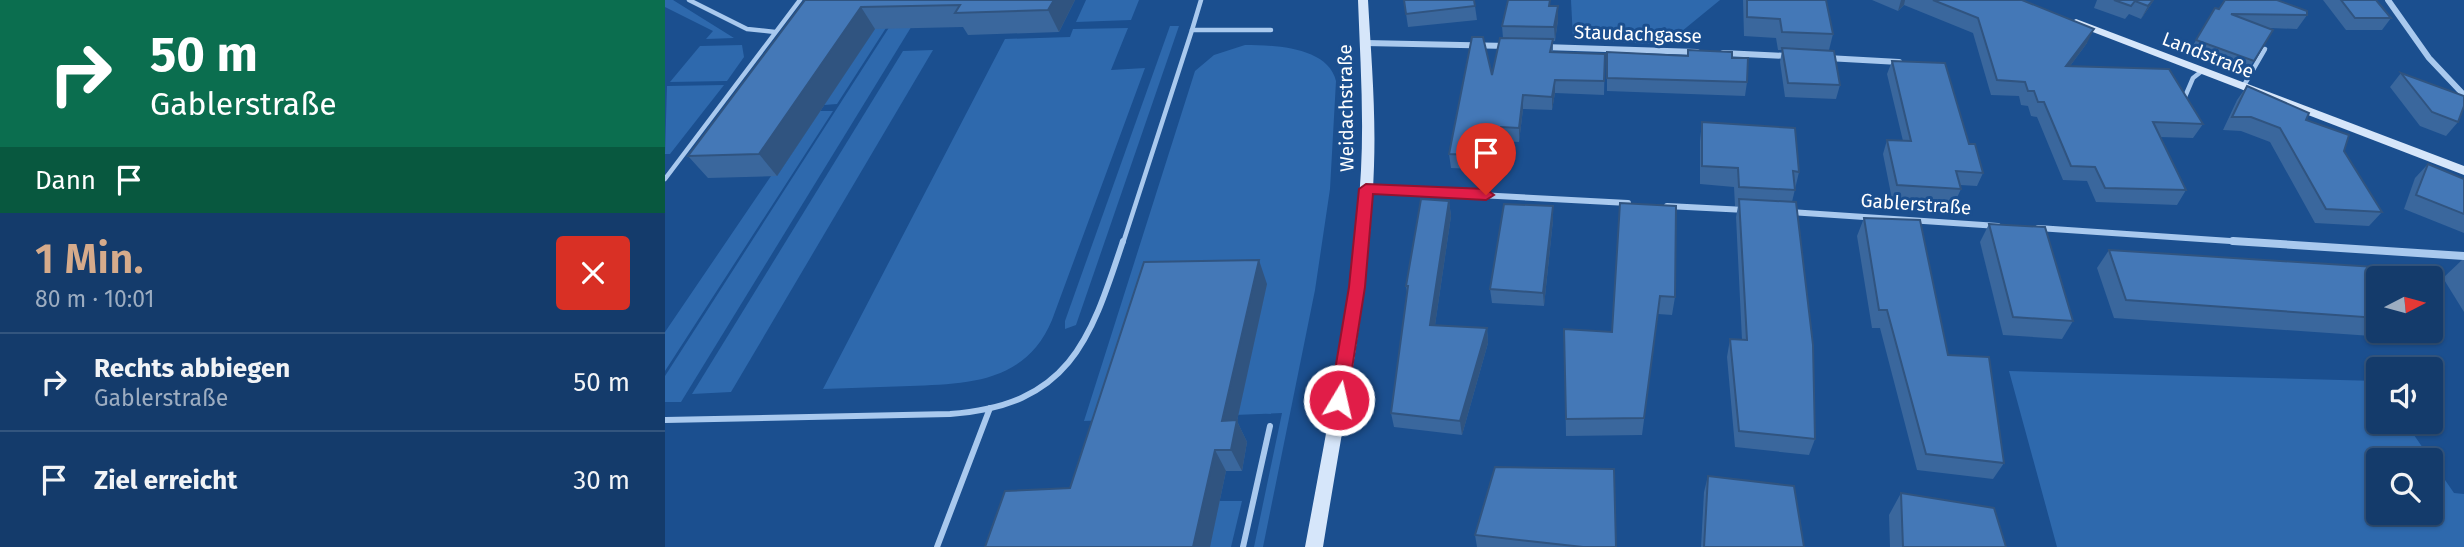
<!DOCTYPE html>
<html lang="de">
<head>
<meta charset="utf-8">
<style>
	:root { --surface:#143b6b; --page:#214673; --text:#f1f3f6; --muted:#9dadc1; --line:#33557e; --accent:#d6ab8b }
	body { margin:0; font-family:"Fira Sans",sans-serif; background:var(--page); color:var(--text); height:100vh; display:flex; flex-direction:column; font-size:26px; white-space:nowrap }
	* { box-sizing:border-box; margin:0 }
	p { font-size:23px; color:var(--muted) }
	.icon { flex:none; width:38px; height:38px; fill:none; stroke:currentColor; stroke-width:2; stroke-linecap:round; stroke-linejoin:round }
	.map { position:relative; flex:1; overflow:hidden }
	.drawer { display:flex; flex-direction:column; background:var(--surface); width:665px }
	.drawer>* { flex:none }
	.guide { background:#0b6e4f; color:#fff; overflow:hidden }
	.needle { width:46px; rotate:84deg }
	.buttons { position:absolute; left:1701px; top:266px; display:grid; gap:14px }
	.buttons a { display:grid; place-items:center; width:77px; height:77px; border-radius:7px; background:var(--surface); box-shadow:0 2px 5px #0004,0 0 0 2px var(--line); font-size:35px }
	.pin { position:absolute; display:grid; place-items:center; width:60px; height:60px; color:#fff; margin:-72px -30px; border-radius:50% 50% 50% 0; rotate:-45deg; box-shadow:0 0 7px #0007 }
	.pin .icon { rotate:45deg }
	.me { position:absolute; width:77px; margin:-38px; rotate:9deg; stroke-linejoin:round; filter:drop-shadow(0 0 5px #0008) }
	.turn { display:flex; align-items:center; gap:24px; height:147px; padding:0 35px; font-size:32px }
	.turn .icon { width:91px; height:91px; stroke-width:2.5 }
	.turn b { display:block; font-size:49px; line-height:60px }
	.then { display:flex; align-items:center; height:66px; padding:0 35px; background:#0003; gap:14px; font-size:26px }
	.round { display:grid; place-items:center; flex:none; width:74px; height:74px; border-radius:7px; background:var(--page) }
	.overview { display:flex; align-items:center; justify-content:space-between; height:119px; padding:0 35px }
	h1 { font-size:42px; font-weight:600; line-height:52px; color:var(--accent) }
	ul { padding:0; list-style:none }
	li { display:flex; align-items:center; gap:21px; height:98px; padding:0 35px; border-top:2px solid var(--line) }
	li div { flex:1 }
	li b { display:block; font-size:26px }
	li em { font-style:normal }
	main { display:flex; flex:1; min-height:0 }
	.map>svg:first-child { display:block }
</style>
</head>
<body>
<main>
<section class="drawer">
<div class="guide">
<div class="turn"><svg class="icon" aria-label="right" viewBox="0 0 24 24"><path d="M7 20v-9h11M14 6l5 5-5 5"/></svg><div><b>50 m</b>Gablerstraße</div></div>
<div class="then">Dann<svg class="icon" aria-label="arrive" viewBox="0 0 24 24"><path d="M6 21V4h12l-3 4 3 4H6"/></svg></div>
</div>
<div class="overview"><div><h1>1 Min.</h1><p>80 m · 10:01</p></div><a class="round" style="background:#d93025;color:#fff"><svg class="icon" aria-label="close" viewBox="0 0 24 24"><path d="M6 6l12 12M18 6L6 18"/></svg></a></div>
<ul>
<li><svg class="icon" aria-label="right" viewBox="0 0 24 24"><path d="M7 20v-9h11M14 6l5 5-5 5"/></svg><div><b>Rechts abbiegen</b><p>Gablerstraße</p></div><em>50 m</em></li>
<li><svg class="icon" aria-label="arrive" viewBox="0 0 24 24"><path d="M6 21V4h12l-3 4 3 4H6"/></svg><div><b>Ziel erreicht</b></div><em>30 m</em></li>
</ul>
</section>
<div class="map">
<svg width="1799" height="547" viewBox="0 0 1799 547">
	<rect width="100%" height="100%" fill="#1b4f8f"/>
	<!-- green -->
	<g fill="#2e69ad" fill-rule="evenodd">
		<polygon points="0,0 8,0 69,38 41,39 48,31 0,7"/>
		<polygon points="229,0 239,0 172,104 159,105"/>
		<polygon points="421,0 474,0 466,20 411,22"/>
		<polygon points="906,0 1055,0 1000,45 908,39"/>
		<polygon points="256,11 16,402 0,402 0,376 234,12"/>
		<polygon points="505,26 514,26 411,325 400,329 400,321"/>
		<path d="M463,28L446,70L480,68L387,320C361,383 302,384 245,386C216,387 187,388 158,389L340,39L405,37L408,29Z"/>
		<polygon points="77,45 79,57 62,81 5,82 35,46"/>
		<path d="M580,45C609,45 663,47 671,81L665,189L650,290L598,547H589L617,413L419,421L530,71L549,55Z"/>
		<polygon points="268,50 66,392 27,394 238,51"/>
		<polygon points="59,85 5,154 0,154 2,86"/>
		<polygon points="155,111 168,111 0,371 0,332 106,176 112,176"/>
		<path d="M1344,371L1712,381L1713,422H1740L1789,493L1799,494V547H1392ZM1713,460H1766V513H1713Z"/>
		<polygon points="554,501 577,501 566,547 544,547"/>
	</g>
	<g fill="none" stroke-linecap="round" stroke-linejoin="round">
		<!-- lane-far1 -->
		<g stroke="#a9c9ee" stroke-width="4.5">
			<polyline points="24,0 82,29 110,32"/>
			<polyline points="527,30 536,0"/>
			<polyline points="1578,87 1600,49"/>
			<polyline points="1519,99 1528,78 1537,71"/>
			<polyline points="0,179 135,0"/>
			<polyline points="458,243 527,30 606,30"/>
		</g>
		<!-- lane -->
		<g stroke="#a9c9ee" stroke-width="6">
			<path d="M0,420L285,414C405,405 425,341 458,241"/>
			<polyline points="272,547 325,408"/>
			<polyline points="578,547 605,426"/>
		</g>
		<!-- street-far1 -->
		<g stroke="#a9c9ee" stroke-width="6">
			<polyline points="1723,0 1764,58 1799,95"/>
			<polyline points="700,43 843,46"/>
			<polyline points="879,47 1032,52"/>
			<polyline points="1058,53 1123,56"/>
			<polyline points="1162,58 1234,62"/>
			<polyline points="701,189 963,203"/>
			<polyline points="1002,206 1081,210"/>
			<polyline points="1125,212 1333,226"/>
			<polyline points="1373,228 1595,243"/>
		</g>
		<!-- street -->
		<polyline stroke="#a9c9ee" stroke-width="8" points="1568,241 1799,256"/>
		<!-- secondary -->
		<g fill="#d6e6fa" fill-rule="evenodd">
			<path d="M693,0H703C706,55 711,110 709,166C705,294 678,421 658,547H640C663,422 689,296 696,170C699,113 695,56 693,0Z"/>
			<polygon points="1411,19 1799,166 1799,175 1407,24 1405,22"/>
		</g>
	</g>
	<!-- wall -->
	<g fill="#3a679d">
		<polygon points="140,0 410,0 394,32 303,35 298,27 210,29 112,176 43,178 23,156"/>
		<polygon points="739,0 810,6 812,20 743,27"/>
		<polygon points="1078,0 1161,0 1168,34 1164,50 1175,85 1171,99 1120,97 1115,62 1117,50 1113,50 1111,38 1079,36"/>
		<polygon points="1207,0 1357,0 1422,43 1405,66 1538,124 1528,138 1495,137 1521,190 1512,205 1431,202 1422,181 1398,180 1372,117 1366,116 1363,106 1356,105 1354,96 1326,95 1308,33 1239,5 1233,11"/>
		<polygon points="1432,0 1489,0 1476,19 1464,14 1460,19 1429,8"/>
		<polygon points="1658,0 1711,0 1726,18 1717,30 1681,30"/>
		<polygon points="886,6 893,6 893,20 890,41 888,41 888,52 940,54 939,95 890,93 887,110 858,109 854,142 837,141 833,170 786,168 784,154 827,75 838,38 837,26"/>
		<polygon points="1550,8 1554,9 1642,15 1632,29 1605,28 1608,30 1580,75 1523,54"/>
		<polygon points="1023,50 1067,58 1082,82 1080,96 942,91 942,52 1022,56"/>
		<polygon points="1227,61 1304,144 1318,173 1312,186 1295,185 1296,189 1290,202 1227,199 1218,154 1222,140 1238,141 1222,74"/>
		<polygon points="1736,73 1793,122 1781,136 1755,126 1725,87"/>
		<polygon points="1582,86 1641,120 1679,151 1717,212 1704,226 1650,223 1605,142 1576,131 1558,130 1572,100"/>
		<polygon points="1037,122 1134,172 1127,202 1150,439 1144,455 1070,447 1062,357 1065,339 1077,340 1071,217 1073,206 1070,206 1069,187 1035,184 1035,141"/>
		<polygon points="1763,164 1799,179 1799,233 1739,209 1750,178"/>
		<polygon points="784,201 786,216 770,325 822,328 823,343 797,435 729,427 726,413 742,293 741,286"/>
		<polygon points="955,203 1010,297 1007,315 993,314 977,435 901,436 899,329 947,332"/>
		<polygon points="1199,218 1283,355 1339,463 1328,479 1252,470 1215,328 1207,328 1192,236"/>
		<polygon points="888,220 879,306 827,303 825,289"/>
		<polygon points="1324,224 1408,321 1397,339 1338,335 1315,242"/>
		<polygon points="1444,250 1713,278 1713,331 1728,331 1721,337 1449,318 1432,268"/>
		<polygon points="1797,260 1799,260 1799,312 1778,278"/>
		<polygon points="602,284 572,421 582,442 577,471 561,471 545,547 320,547 405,488"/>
		<polygon points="1043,476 1139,547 1036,547 1039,492"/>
		<polygon points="1236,493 1341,547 1225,547 1224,515"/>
		<polygon points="810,535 951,547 812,547"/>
	</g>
	<!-- shaded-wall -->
	<g fill="#305480">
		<polygon points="389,0 410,0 394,32 383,10"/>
		<polygon points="1236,0 1240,0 1239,5 1233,11"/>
		<polygon points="1488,0 1489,0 1476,19 1483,6"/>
		<polygon points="893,6 893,20 890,41 889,27"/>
		<polygon points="196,7 210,29 112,176 94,154"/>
		<polygon points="1429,29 1422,43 1394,81 1401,66"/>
		<polygon points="890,80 890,93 887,110 887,97"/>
		<polygon points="858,95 858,109 854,142 854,128"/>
		<polygon points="836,127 837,141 833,170 832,156"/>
		<polygon points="784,201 786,216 768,339 765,325"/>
		<polygon points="888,206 888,220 879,306 878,293"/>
		<polygon points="594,260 602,284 572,421 582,442 577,471 566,450 557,421"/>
		<polygon points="822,328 823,343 797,435 795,421"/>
		<polygon points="550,450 561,471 545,547 528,547"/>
	</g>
	<!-- building -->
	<g fill="#4478b7" stroke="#305480" stroke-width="2">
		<polygon points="140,0 389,0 383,10 290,13 295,5 196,7 94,154 23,156"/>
		<polygon points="739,0 809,0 810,6 741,14"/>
		<polygon points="843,0 885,0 884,6 893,6 889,27 837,26"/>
		<polygon points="1082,0 1161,0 1168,34 1117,32 1115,19 1082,17"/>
		<polygon points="1268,0 1357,0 1429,29 1401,66 1504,69 1538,124 1488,122 1521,190 1440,188 1430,167 1406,166 1379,102 1373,102 1369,91 1363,91 1360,82 1332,80 1313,18"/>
		<polygon points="1449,0 1488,0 1483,6 1470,1 1466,6"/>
		<polygon points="1560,0 1612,0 1642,11 1642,15 1566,14 1608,30 1589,61 1531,40 1550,8 1554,9"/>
		<polygon points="1676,0 1711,0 1726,18 1690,18"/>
		<polygon points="807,37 818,37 827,75 835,38 888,39 885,52 940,54 939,81 890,80 887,97 858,95 854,128 836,127 832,156 784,154"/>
		<polygon points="1117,48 1169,51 1175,85 1123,83"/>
		<polygon points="1023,50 1067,52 1067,58 1083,58 1082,82 942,78 942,52 1023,56"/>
		<polygon points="1227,61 1280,63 1304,144 1310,144 1318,173 1291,171 1296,189 1232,185 1222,140 1246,141"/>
		<polygon points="1736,73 1799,96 1799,106 1793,122 1767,112"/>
		<polygon points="1582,86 1644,113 1641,120 1684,135 1679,151 1717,212 1661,209 1615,128 1586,117 1567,117"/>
		<polygon points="1037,122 1130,128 1134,172 1128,171 1130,190 1074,187 1073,168 1037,166"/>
		<polygon points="1763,164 1799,179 1799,214 1751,195"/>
		<polygon points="756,199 784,201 765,325 822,328 795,421 726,413 743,286 741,286"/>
		<polygon points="1074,199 1131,202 1148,345 1150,439 1074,431 1065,339 1082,340"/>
		<polygon points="955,203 1011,206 1010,297 995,296 979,418 901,419 899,329 947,332"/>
		<polygon points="839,204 888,206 878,293 825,289"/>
		<polygon points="1199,218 1255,220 1283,355 1324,357 1339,463 1261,454 1222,310 1214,310"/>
		<polygon points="1324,224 1380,227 1408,321 1348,317"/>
		<polygon points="1444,250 1711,267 1717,278 1713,278 1713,318 1461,300"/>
		<polygon points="594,260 557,421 572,420 566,450 550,450 528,547 320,547 340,491 405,488 479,262"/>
		<polygon points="830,467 949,469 951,547 918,547 810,535"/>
		<polygon points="1043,476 1129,486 1139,547 1039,547"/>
		<polygon points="1236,493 1329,508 1341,547 1238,547"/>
	</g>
	<!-- route -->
	<polygon fill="#e11d48" stroke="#92132f" stroke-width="2" points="701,184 821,189 829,195 821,200 708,194 700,287 682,400 680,405 674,408 667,405 665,400 684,287 694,189"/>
	<g text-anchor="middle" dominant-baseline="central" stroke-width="6" stroke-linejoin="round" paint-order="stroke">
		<!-- street labels -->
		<g font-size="19" fill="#fff" stroke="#1b4f8f">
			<text transform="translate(973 34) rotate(2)">Staudachgasse</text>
			<text transform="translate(1543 55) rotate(21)">Landstraße</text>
			<text transform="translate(681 108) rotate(-91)">Weidachstraße</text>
			<text transform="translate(1251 204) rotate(4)">Gablerstraße</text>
		</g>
	</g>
</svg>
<div class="buttons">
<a><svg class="needle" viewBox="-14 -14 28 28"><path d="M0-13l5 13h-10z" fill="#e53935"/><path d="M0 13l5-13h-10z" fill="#9dadc1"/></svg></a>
<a><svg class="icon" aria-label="sound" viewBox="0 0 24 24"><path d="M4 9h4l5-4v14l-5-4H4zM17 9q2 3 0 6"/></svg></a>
<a><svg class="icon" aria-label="search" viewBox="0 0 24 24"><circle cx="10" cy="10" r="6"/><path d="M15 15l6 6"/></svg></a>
</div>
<div class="pin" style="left:821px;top:195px;background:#d93025"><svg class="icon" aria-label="arrive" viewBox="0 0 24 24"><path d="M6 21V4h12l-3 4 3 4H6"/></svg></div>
<svg class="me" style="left:674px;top:400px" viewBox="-20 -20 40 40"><circle r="17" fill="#e11d48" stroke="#fff" stroke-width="3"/><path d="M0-11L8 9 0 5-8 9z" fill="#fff"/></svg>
</div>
</main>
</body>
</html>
